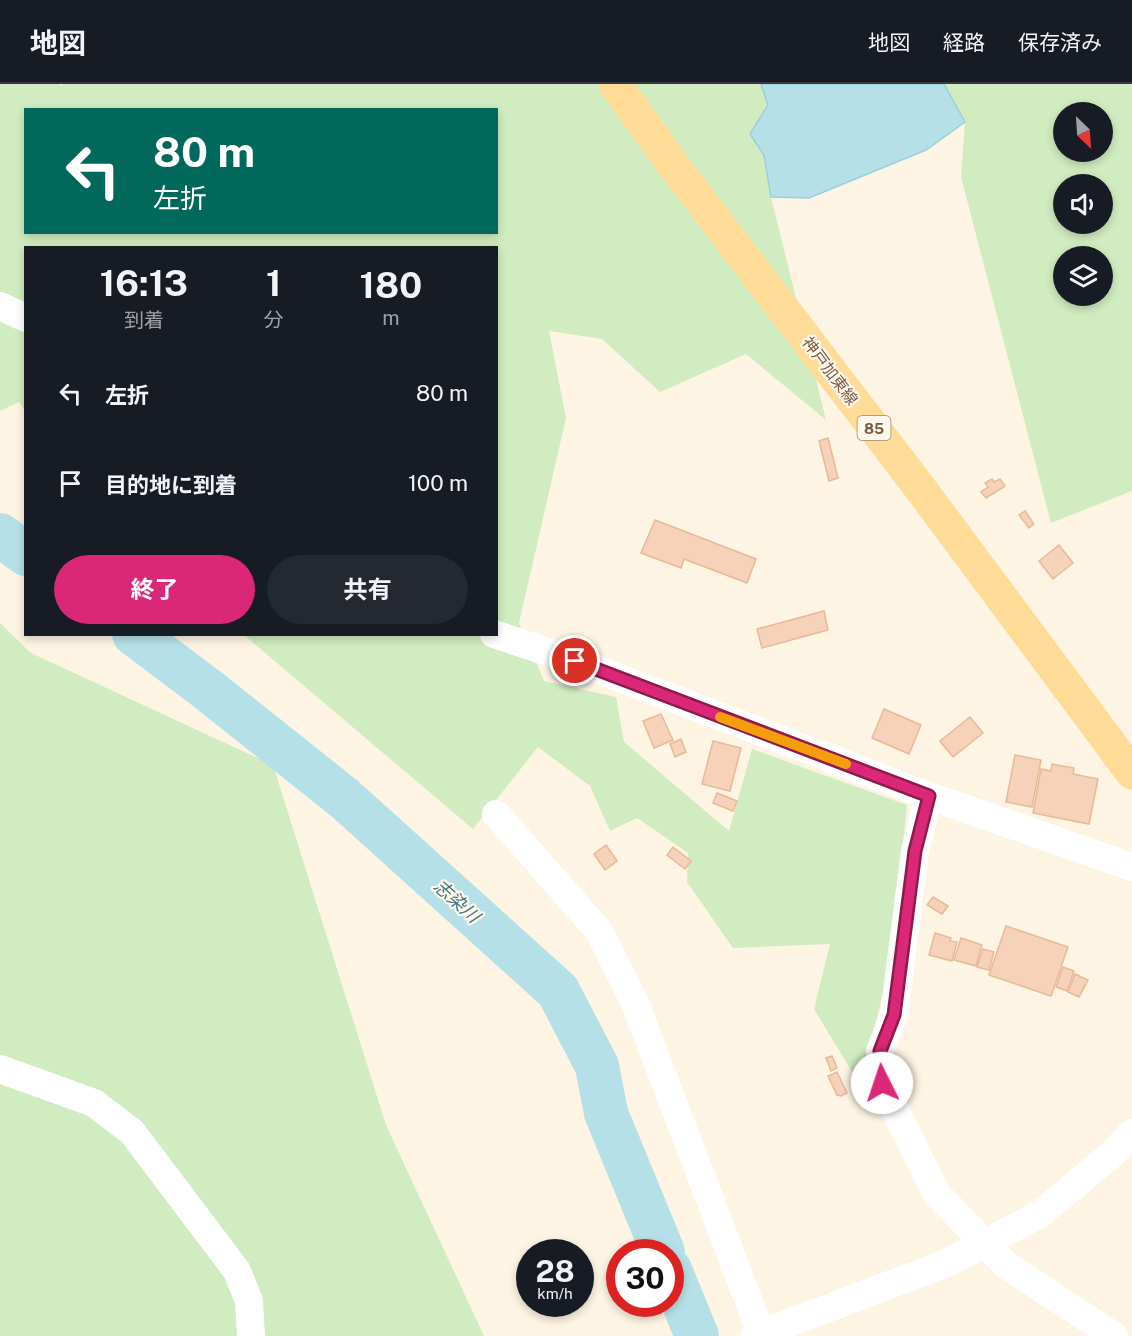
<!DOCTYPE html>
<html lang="ja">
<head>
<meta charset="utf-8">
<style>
	:root { --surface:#171b24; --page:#242831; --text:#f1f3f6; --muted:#9ea1a6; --line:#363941; --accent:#db2777 }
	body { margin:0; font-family:"Public Sans","Noto Sans JP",sans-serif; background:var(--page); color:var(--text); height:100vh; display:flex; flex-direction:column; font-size:22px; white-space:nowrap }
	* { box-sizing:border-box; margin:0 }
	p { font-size:20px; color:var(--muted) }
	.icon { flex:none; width:33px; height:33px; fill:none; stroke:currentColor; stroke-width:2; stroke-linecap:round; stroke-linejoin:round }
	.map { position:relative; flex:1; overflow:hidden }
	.drawer { position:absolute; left:24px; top:162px; width:474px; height:390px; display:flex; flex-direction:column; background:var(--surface); border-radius:0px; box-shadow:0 3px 9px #0003 }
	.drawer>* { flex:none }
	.banner { position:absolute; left:24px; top:24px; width:474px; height:126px; border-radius:0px; box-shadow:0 3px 9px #0003; background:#00695c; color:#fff; overflow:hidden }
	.needle { width:39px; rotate:155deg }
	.controls { position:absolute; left:1053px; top:18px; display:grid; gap:12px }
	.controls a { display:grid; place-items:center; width:60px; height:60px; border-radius:50%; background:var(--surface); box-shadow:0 3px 9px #0003; font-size:30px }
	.speed { position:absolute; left:516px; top:1155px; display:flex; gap:12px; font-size:30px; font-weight:700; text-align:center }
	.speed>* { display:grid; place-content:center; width:78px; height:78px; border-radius:50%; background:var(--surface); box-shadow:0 3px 9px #0003; line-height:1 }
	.speed small { font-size:15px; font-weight:400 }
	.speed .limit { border:9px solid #d22; background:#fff; color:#111 }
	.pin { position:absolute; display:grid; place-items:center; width:51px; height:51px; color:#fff; margin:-26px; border:3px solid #fff; border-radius:50%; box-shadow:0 2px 6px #0007 }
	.me { position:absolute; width:66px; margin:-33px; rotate:356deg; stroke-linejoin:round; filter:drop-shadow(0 0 4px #0008) }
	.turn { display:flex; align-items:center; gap:21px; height:126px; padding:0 30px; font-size:27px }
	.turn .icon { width:78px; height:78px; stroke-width:2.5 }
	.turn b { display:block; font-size:42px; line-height:51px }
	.eta { display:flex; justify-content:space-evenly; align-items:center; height:102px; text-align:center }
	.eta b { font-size:36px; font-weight:700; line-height:42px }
	.cta { display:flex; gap:12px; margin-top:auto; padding:12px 30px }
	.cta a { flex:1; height:69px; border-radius:36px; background:var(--accent); color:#fff; font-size:24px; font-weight:700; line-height:69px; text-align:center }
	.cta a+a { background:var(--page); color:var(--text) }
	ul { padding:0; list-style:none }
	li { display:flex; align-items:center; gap:18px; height:90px; padding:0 30px }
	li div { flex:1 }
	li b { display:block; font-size:22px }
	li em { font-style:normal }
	header { display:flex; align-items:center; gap:36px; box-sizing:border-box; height:84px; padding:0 30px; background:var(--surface); border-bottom:2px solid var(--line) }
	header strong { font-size:28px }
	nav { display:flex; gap:33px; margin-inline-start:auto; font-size:21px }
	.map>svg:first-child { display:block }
</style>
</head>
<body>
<header>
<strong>地図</strong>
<nav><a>地図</a><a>経路</a><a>保存済み</a></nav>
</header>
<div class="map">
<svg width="1132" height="1252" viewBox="0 0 1132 1252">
	<rect width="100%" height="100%" fill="#fef4e3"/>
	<!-- green -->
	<g fill="#d1ecc0" fill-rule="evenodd">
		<path d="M0,0H59L61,2L63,0H761L768,21L750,50L764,71L771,113L826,336L746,270L660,308L602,255L549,247L566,334L519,539L544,597L616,613L624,658L729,747L752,665L907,721L891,877L860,1001L814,925L830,860L733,864L687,798L688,769L637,734L610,747L590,702L538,663L473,745L244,551L496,550V164H26L25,327L19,318L0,327ZM26,26H496V148H26Z"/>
		<path d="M944,0H1132V407L1051,439L961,93L965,38ZM1064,28H1102V68H1064ZM1064,100H1102V140H1064ZM1064,172H1102V212H1064Z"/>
		<polygon points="0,539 31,569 273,681 386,1041 484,1252 0,1252"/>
	</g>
	<!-- water -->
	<polygon fill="#b6e0e8" stroke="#9bcfdb" stroke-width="1.5" points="761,0 944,0 965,38 926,66 809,114 771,113 764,71 750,50 768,21"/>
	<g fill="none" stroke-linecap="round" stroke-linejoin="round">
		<!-- river -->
		<g stroke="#b6e0e8" stroke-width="44">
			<polyline points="0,451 26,470"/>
			<polyline points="134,550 207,605 344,714 558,907 597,982 606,1029 663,1168"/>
			<polyline points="670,1186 697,1252"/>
		</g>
	</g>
	<!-- building -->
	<g fill="#f5d2b9" stroke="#e8b998" stroke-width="1.5">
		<polygon points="828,354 838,394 829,397 819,357"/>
		<polygon points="992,395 994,398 1000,395 1005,402 986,414 981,408 988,403 985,399"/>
		<polygon points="1025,427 1034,440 1029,444 1019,431"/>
		<polygon points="655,436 756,475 747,499 684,475 681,484 641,469"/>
		<polygon points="1059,461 1073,479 1053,495 1039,477"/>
		<polygon points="824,527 828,546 762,564 757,545"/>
		<polygon points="884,625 921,641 909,670 872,654"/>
		<polygon points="661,630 673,656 654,664 643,637"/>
		<polygon points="970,633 983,649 953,673 940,657"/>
		<polygon points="681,655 686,668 675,673 670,660"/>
		<polygon points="713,657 741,664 730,707 702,700"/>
		<polygon points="1015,671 1041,676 1032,723 1006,718"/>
		<polygon points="1052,680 1074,684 1073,690 1098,695 1089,740 1033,729 1041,685 1051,687"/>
		<polygon points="717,709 737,717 733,727 713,719"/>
		<polygon points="606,761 617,777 605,786 594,770"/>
		<polygon points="673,763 691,777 685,785 667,771"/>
		<polygon points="933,813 948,822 942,830 927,821"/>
		<polygon points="1006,842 1068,863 1051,912 989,891"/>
		<polygon points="935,849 951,854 950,857 957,858 952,877 929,871"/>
		<polygon points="961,854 982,861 976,882 954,876"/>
		<polygon points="983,865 994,868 989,886 977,883"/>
		<polygon points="1063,883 1074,887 1067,907 1056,903"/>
		<polygon points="1075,890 1088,896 1079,913 1068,908"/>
		<polygon points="832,972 837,984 831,987 826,974"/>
		<polygon points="837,988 847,1009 841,1012 837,1011 828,992"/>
	</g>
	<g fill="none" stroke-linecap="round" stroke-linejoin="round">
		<!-- minor -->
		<g stroke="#fff" stroke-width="28">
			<polyline points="0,222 26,234"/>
			<polyline points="494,550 575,577 929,712 1132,783"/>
			<polyline points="929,712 915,767 894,931 880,967 882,999 936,1109 1006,1181 1114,1252"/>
			<polyline points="496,730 599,847 635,919 762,1252"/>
			<polyline points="0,985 94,1019 132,1048 237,1187 249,1217 251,1252"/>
			<polyline points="755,1252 947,1179 1040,1130 1111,1071 1132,1049"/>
		</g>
		<!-- major -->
		<polyline stroke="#ffdb98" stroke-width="33" points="615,0 674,82 920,404 1132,689"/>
	</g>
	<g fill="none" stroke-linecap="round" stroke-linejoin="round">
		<defs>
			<polyline id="route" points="575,577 929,712 915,767 894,931 880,967 882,999"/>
		</defs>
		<!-- route casing -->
		<use href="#route" stroke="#8e194d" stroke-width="15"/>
		<!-- route -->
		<use href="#route" stroke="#db2777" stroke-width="10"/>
		<!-- slow -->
		<polyline stroke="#f59e0b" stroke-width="10" points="720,633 846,680"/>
	</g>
	<g text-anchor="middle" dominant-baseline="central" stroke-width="4.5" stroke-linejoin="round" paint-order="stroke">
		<!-- shield labels -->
		<rect fill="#fff7ea" stroke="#a08878" stroke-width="1.5" x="857.5" y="332" width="33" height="24" rx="4.5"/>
		<g font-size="15" font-weight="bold" fill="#775947">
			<text x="874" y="344">85</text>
		</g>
		<!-- street labels -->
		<g font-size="16" fill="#775947" stroke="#fff7ea">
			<text transform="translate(830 287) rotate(53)">神戸加東線</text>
		</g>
		<!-- water labels -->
		<g font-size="18" font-style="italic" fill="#3c7785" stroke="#fff7ea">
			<text transform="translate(457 817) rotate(42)">志染川</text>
		</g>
	</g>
</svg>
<div class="controls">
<a><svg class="needle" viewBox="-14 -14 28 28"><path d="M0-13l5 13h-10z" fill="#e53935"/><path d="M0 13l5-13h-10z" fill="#9ea1a6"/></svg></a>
<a><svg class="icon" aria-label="sound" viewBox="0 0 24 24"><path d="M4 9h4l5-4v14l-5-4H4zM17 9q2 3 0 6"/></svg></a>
<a><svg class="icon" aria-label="layers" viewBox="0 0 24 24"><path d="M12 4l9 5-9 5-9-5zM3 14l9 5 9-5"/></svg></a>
</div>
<div class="speed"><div>28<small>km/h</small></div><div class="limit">30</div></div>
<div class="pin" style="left:575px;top:577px;background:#d93025"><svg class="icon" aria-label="arrive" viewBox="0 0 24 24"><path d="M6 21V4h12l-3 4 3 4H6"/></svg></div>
<svg class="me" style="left:882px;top:999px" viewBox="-20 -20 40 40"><circle r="19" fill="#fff"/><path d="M0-13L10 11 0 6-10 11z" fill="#db2777"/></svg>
<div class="banner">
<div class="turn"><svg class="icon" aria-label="left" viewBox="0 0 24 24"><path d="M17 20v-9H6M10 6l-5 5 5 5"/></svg><div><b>80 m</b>左折</div></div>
</div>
<section class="drawer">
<div class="eta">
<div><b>16:13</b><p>到着</p></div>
<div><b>1</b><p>分</p></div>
<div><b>180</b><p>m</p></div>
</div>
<ul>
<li><svg class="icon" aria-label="left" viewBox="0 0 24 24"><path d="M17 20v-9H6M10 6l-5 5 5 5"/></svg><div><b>左折</b></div><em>80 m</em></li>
<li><svg class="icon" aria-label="arrive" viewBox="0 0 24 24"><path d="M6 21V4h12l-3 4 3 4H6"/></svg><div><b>目的地に到着</b></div><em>100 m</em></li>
</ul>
<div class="cta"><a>終了</a><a>共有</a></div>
</section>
</div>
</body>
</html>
